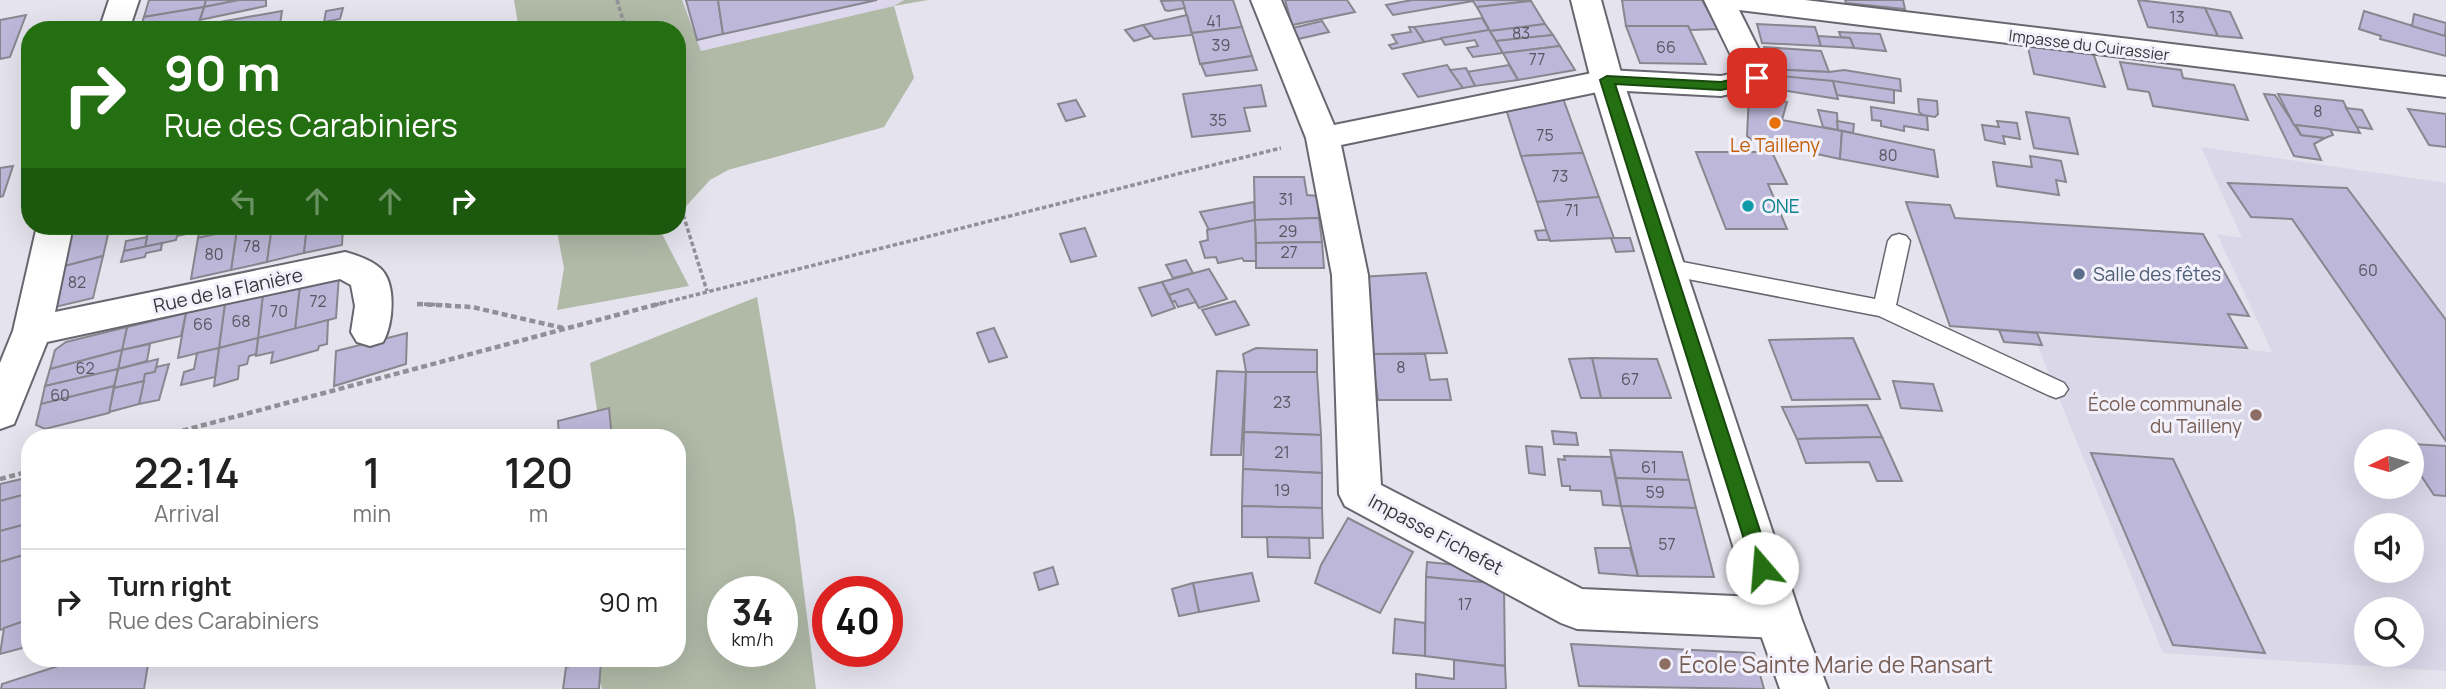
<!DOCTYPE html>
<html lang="en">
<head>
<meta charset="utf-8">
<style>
	:root { --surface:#fff; --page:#f2f2f2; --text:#222; --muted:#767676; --line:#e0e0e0 }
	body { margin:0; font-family:Manrope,sans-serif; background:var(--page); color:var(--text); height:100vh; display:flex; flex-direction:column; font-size:26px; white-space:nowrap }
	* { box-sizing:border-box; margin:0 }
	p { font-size:23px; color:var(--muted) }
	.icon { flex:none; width:38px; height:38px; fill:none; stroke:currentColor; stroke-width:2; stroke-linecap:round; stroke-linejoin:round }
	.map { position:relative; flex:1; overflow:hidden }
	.panel { position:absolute; left:21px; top:429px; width:665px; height:238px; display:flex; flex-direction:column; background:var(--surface); border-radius:28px; box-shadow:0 7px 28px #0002 }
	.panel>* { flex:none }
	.hud { position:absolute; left:21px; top:21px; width:665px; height:214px; border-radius:28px; box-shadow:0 7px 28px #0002; background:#246f12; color:#fff; overflow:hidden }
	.needle { width:46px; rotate:265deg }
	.fabs { position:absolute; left:2354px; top:429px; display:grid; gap:14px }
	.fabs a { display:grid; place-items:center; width:70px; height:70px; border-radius:50%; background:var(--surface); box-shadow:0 7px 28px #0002; font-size:35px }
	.speed { position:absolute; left:707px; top:576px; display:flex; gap:14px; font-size:35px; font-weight:700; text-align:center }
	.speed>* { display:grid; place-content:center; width:91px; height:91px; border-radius:50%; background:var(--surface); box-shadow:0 7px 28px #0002; line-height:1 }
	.speed small { font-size:18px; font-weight:400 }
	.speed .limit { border:10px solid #d22; background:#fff; color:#111 }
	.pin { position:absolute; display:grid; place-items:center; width:60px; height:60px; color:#fff; margin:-30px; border-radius:14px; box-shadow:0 4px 10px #0006 }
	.me { position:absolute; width:77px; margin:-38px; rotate:342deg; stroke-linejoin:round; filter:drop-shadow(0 0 5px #0008) }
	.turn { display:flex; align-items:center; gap:24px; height:147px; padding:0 28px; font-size:32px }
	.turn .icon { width:91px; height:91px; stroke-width:2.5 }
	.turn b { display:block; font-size:49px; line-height:60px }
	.lanes { display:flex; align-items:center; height:66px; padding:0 28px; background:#0003; justify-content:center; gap:35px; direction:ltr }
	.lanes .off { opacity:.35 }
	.eta { display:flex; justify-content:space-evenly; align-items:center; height:119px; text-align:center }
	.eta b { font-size:42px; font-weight:600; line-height:49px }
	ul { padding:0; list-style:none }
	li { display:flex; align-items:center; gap:21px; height:105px; padding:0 28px; border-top:2px solid var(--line) }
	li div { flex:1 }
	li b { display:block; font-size:26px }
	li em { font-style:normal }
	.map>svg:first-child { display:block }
</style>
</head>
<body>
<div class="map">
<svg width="2446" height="689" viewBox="0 0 2446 689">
	<rect width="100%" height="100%" fill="#e5e3ed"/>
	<!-- industrial -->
	<polygon fill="#dcd7ed" points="682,0 904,0 894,6 701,51"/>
	<!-- built -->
	<path fill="#d9d7e8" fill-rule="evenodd" d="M2201,147L2446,183V671L2163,653L2032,332L2272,352L2217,234L2242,238ZM2366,441H2412V486H2366ZM2366,525H2412V570H2366ZM2366,609H2412V654H2366Z"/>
	<!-- green -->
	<g fill="#b0baa7" fill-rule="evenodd">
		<polygon points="514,0 682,0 701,51 894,6 904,0 928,0 894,6 914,78 884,127 728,170 710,180 677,216 677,30 519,30"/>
		<polygon points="556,226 669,226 662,234 689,286 557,310 564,268"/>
		<path d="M757,297L795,520L816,689H602L594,658H677V438L601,437L590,363ZM723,592H782V651H723Z"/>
	</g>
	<!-- building -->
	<g fill="#bdb8d9" stroke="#888790" stroke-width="2">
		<polygon points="149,0 206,0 204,7 144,17"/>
		<polygon points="206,0 239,0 204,7"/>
		<polygon points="239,0 266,0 266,6 200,20 204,7"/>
		<polygon points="686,0 718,0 723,34 697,40"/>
		<polygon points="718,0 877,0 723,34"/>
		<polygon points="1182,0 1233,0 1242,27 1192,33"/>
		<polygon points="1182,0 1185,8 1168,11 1165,10 1161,1"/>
		<polygon points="1285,0 1347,0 1355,12 1292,25"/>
		<polygon points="1412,0 1472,0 1473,1 1393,15 1386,5"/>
		<polygon points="1472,0 1531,0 1531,1 1477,7"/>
		<polygon points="1622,0 1702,0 1718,29 1690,30 1688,26 1626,26"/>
		<polygon points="1845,0 1903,0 1905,9 1846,3"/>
		<polygon points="2138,0 2205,8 2218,36 2148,27"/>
		<polygon points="1531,1 1545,24 1490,31 1477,7"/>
		<polygon points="204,7 199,22 140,30 144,17"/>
		<polygon points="343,8 340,19 324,22 326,11"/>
		<polygon points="2205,8 2230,12 2242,38 2218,36"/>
		<polygon points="282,11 280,24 247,30 207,30 208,24"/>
		<polygon points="2364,11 2446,36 2446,56 2380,39 2381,36 2359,29"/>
		<polygon points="2414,14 2446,23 2445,36 2412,26"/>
		<polygon points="26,15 10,57 0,59 0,20"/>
		<polygon points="1187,15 1192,35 1154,39 1143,25"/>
		<polygon points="1482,18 1489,30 1424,42 1414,27"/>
		<polygon points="1322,21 1329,32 1298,39 1293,28"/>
		<polygon points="1545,24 1553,35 1496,41 1490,31"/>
		<polygon points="1757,24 1815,27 1821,46 1762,43"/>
		<polygon points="1143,25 1151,36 1134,41 1125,30"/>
		<polygon points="1626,26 1688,26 1706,64 1640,63"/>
		<polygon points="1242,27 1252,56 1200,64 1192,33"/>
		<polygon points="1409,27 1414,27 1424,42 1392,49 1389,45 1397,43 1392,35 1411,32"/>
		<polygon points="1489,30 1503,53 1473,57 1467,48 1478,46 1475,40 1445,45 1441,38"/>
		<polygon points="1839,32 1880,34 1886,51 1854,48 1850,38 1841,37"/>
		<polygon points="1553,35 1560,46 1503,53 1496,41"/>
		<polygon points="1818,36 1850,38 1854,48 1821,46"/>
		<polygon points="2027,43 2092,50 2105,87 2034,74"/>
		<polygon points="1560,46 1575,70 1518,80 1503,53"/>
		<polygon points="1764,47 1821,51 1829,72 1769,69"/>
		<polygon points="1252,56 1257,70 1206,76 1201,64"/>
		<polygon points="2120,62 2181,70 2183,78 2234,85 2248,120 2153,106 2149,92 2128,89"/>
		<polygon points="1447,65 1463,88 1418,97 1403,74"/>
		<polygon points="1509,65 1518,80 1475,86 1467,72"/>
		<polygon points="1466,68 1475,86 1463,88 1450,70"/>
		<polygon points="1769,69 1829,72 1844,70 1900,79 1901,91 1771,75"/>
		<polygon points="1771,75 1833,81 1838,99 1775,89"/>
		<polygon points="1833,81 1894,90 1894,103 1837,95"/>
		<polygon points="1261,85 1266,106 1244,108 1250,131 1192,137 1183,94"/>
		<polygon points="1561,93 1583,153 1521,156 1504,103"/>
		<polygon points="1749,94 1787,102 1782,120 1842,131 1840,159 1752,140 1747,136"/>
		<polygon points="2264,94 2275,95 2301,135 2325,138 2314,144 2321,160 2294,156"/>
		<polygon points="2278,94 2343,101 2360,133 2294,125"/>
		<polygon points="1918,99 1937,101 1938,114 1935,117 1923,115 1919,112"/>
		<polygon points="1076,100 1085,116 1066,121 1058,104"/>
		<polygon points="1871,107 1927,116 1928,130 1904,126 1904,131 1881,126 1881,121 1872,120"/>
		<polygon points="2346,108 2362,110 2372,129 2357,127"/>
		<polygon points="2408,109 2446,114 2446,147 2429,145"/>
		<polygon points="1818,110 1837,113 1838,130 1823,127"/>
		<polygon points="2026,112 2069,118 2078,154 2034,148"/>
		<polygon points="1837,121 1854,124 1853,133 1838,130"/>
		<polygon points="1997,121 2017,123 2020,139 2003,136 2005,144 1985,140 1982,125 1999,127"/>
		<polygon points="2296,125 2330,129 2333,135 2325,138 2301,135"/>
		<polygon points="1842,131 1934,150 1938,177 1840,159"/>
		<polygon points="1696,152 1772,152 1787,184 1768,184 1787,229 1726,229"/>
		<polygon points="1583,153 1599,197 1537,202 1521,156"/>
		<polygon points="2030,156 2061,161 2066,182 2056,180 2059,195 1997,186 1993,162 2032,167"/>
		<polygon points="13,166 3,196 0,197 0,168"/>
		<polygon points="1254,177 1304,177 1307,195 1318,196 1319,218 1255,220"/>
		<polygon points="2228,183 2347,188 2446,320 2446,441 2292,219 2251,217"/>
		<polygon points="1599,197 1614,238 1550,241 1537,202"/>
		<polygon points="1254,202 1255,220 1209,230 1200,212"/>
		<polygon points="1906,202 1950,205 1955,218 2203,234 2249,316 2228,314 2247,348 1950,326"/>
		<polygon points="1319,218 1322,242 1256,243 1255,220"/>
		<polygon points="1255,220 1256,261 1244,261 1242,258 1218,263 1216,257 1205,258 1200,242 1208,240 1207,230"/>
		<polygon points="71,226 110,226 103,256 61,267"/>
		<polygon points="174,226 192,226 191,233 177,236 176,240 145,247 148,231"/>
		<polygon points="201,226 253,226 198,238"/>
		<polygon points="253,226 272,226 267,262 231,270 237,229"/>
		<polygon points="272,226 307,226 304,253 267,262"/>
		<polygon points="307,226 343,226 342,245 304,253"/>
		<polygon points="1085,228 1096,256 1071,262 1060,234"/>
		<polygon points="237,229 231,270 191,279 198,238"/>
		<polygon points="1546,230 1550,240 1538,240 1535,231"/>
		<polygon points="147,237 145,247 124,251 126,241"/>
		<polygon points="1611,238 1630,238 1634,251 1616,252"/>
		<polygon points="1322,242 1324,268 1256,268 1256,243"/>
		<polygon points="162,243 161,250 146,253 145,257 121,262 124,251"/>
		<polygon points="103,256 93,298 51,308 61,267"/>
		<polygon points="1186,260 1193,273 1173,278 1166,265"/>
		<polygon points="1209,269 1227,299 1199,308 1188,289 1169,295 1162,282"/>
		<polygon points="1426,273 1447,353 1372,354 1360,277"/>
		<polygon points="339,275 336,318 295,329 300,285"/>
		<polygon points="1162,282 1175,308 1152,316 1139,288"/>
		<polygon points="300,285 295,329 258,338 263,294"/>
		<polygon points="1188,289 1196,302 1178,307 1175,301 1172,302 1169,295"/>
		<polygon points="263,294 258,338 219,348 225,303"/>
		<polygon points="1235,301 1249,325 1216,335 1202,310"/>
		<polygon points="225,303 219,348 178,358 186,313"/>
		<polygon points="186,313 181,336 122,350 127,327"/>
		<polygon points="328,320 327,344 319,346 318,350 271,363 273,352 256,356 258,338"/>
		<polygon points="127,327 122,350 50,369 55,350 66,342"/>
		<polygon points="994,328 1007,357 989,362 977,333"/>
		<polygon points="1999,330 2037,333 2042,345 2004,342"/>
		<polygon points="407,333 406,364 334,386 336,351"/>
		<polygon points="258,338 256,354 249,356 247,364 239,366 238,379 214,386 219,348"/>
		<polygon points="1853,338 1880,399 1792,400 1769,340"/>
		<polygon points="150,344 147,361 118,369 122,350"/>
		<polygon points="219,348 215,377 181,385 184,372 194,369 197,353"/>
		<polygon points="1256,348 1317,350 1317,372 1246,372 1243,354"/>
		<polygon points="122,350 118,369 45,386 50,369"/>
		<polygon points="1372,354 1425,354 1430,380 1447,379 1451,400 1378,400"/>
		<polygon points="1592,358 1657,359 1671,398 1601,398"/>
		<polygon points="1592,358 1601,398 1581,398 1569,359"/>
		<polygon points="158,359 155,372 145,374 144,381 114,388 118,369"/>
		<polygon points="169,364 159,400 139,404 145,374 155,372 156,367"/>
		<polygon points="118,369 114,386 41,404 45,386"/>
		<polygon points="1217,371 1246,372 1241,455 1211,455"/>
		<polygon points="1246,372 1317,372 1321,435 1244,432"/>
		<polygon points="144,381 139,404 109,412 114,388"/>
		<polygon points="1893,381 1933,384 1942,411 1901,408"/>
		<polygon points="114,386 109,413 45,429 36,425 41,404"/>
		<polygon points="1867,405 1882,437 1797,439 1782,407"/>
		<polygon points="609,408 612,438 559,438 558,421"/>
		<polygon points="1552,431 1576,433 1578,445 1554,444"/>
		<polygon points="1244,432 1321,435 1322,473 1243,469"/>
		<polygon points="1882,437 1902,481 1877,481 1869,462 1806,463 1797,439"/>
		<polygon points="2412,444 2446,446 2446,496 2434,495 2412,462"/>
		<polygon points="1526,446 1542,447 1545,475 1529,473"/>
		<polygon points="1610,450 1682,452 1689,480 1616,478"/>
		<polygon points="2091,453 2173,459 2265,653 2173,645"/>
		<polygon points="1564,456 1611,457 1621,506 1603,505 1601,491 1570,490 1570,486 1562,486 1558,459 1565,460"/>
		<polygon points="1243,469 1322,473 1322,508 1242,506"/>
		<polygon points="30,477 30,493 0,501 0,484"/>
		<polygon points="1616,478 1689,480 1696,508 1621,506"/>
		<polygon points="30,493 30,523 0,531 0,501"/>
		<polygon points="1242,506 1322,508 1323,538 1242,537"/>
		<polygon points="1621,506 1696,508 1714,577 1638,576"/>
		<polygon points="1348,518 1413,552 1380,613 1315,583 1321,565"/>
		<polygon points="30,523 30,553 0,562 0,531"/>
		<polygon points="1267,537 1309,538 1310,558 1268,557"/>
		<polygon points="1595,548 1630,548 1638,576 1599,573"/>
		<polygon points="30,553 30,619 0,630 0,562"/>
		<polygon points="1427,562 1488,568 1488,583 1426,577"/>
		<polygon points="1053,567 1058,584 1039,590 1034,573"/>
		<polygon points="1252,573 1259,601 1199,612 1193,583"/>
		<polygon points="1426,577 1504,584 1505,666 1425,656"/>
		<polygon points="1193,583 1199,612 1179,616 1172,589"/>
		<polygon points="30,619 30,646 0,654 4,628"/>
		<polygon points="1395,619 1425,623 1425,656 1393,653"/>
		<polygon points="1571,644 1754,653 1764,689 1579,686"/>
		<polygon points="83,658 149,658 144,689 1,689 2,684"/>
		<polygon points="601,660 599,689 563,689 566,667"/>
		<polygon points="1454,660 1505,666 1506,689 1416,689 1416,674 1454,679"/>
	</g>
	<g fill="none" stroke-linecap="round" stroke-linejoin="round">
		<defs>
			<polygon id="lane" points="1899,234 1906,236 1910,241 1896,305 2064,383 2068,389 2064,395 2056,398 2048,395 1879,316 1667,275 1659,272 1656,267 1659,262 1667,259 1875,299 1888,241 1892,236"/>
			<g id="street">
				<polygon points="109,0 139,0 129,30 99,30"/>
				<polygon points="1251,0 1281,0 1334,125 1607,70 1721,76 1739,72 1704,0 1805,0 2446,77 2446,97 1739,10 1773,78 1768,85 1721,96 1607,90 1341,145 1368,275 1381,485 1582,589 1778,598 1794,604 1801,618 1794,632 1778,638 1577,629 1561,623 1345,506 1339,494 1332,275 1306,138"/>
				<path d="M37,226H73L55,312L345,252C356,255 371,260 380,268C397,283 393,325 383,342L370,346L357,342L351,332L355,306L351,285L340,279L47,342L14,424L0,429V363L13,331Z"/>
			</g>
			<polygon id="secondary" points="1571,0 1601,0 1623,80 1801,618 1828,689 1780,689 1755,618 1591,80"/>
		</defs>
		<!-- lane casing -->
		<use href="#lane" stroke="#68666f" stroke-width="3"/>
		<!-- street casing -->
		<use href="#street" stroke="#68666f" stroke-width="4"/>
		<!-- secondary casing -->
		<use href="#secondary" stroke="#68666f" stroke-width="4"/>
		<!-- path-far1 -->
		<g stroke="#929097" stroke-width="3.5" stroke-dasharray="4.5 2.5" stroke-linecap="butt">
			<polyline points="617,0 626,30"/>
			<polyline points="677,195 707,291"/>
			<polyline points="417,304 449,305"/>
			<polyline points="655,305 1281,148"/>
		</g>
		<!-- path -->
		<g stroke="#929097" stroke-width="4.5" stroke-dasharray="6 3.5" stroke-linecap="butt">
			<polyline points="417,304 472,307 563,328"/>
			<polyline points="155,438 662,303"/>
			<polyline points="0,479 30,471"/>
		</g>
		<!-- lane -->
		<use href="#lane" fill="#fff" fill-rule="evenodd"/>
		<!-- street -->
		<use href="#street" fill="#fff" fill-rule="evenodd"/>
		<!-- secondary -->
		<use href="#secondary" fill="#fff" fill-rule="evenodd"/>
	</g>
	<!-- route -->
	<polygon fill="#246f12" stroke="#17480c" stroke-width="2" points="1757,74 1762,75 1762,81 1721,90 1615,84 1772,568 1769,573 1762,576 1756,573 1753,568 1600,80 1607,76 1721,82"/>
	<!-- markers -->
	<circle fill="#e8710a" stroke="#f2f0fb" stroke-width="2.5" cx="1775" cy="123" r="7"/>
	<circle fill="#0f9aa8" stroke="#f2f0fb" stroke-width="2.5" cx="1748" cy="206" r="7"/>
	<circle fill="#5c6f8a" stroke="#f2f0fb" stroke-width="2.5" cx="2079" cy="274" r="7"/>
	<g fill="#8d6e63" stroke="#f2f0fb" stroke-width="2.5">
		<circle cx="2256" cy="415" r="7"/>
		<circle cx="1665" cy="664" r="7"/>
	</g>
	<g text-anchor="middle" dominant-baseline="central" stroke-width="6" stroke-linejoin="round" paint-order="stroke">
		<!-- number labels -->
		<g font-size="16" fill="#585662">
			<text x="2177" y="17">13</text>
			<text x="1214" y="21">41</text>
			<text x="1521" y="33">83</text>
			<text x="1221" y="45">39</text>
			<text x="1666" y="47">66</text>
			<text x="1537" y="59">77</text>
			<text x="2318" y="111">8</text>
			<text x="1218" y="120">35</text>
			<text x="1545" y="135">75</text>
			<text x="1888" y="155">80</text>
			<text x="1560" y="176">73</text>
			<text x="1286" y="199">31</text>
			<text x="1572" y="210">71</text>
			<text x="1288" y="231">29</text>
			<text x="252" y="246">78</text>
			<text x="1289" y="252">27</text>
			<text x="214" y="254">80</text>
			<text x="2368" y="270">60</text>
			<text x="77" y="282">82</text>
			<text x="318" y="301">72</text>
			<text x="279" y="311">70</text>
			<text x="241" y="321">68</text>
			<text x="203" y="324">66</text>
			<text x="1401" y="367">8</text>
			<text x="85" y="368">62</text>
			<text x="1630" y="379">67</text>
			<text x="60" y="395">60</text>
			<text x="1282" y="402">23</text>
			<text x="1282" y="452">21</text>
			<text x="1649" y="467">61</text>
			<text x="1282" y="490">19</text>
			<text x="1655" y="492">59</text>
			<text x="1667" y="544">57</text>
			<text x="1465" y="604">17</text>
		</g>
		<!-- far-street labels -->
		<g font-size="16" fill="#37363a" stroke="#f2f0fb">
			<text transform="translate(2089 45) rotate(7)">Impasse du Cuirassier</text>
		</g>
		<!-- food labels -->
		<g font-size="19" fill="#c56008" stroke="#f2f0fb">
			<text x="1775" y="145">Le Tailleny</text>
		</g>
		<!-- culture labels -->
		<g font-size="19" fill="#0d838f" stroke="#f2f0fb" text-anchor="start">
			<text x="1762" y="206">ONE</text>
		</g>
		<!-- service labels -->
		<g font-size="19" fill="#4e5e75" stroke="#f2f0fb" text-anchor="start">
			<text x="2093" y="274">Salle des fêtes</text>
		</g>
		<!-- street labels -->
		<g font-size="19" fill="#37363a" stroke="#f2f0fb">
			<text transform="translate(228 290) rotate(-12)">Rue de la Flanière</text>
			<text transform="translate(1436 534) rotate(28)">Impasse Fichefet</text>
		</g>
		<!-- education labels -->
		<g font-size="19" fill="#785e54" stroke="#f2f0fb" text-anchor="end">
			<text x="2242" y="404">École communale<tspan x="2242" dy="22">du Tailleny</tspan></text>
		</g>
		<!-- near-education labels -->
		<g font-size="23" fill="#785e54" stroke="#f2f0fb" text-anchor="start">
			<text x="1679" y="664">École Sainte Marie de Ransart</text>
		</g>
	</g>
</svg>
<div class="fabs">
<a><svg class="needle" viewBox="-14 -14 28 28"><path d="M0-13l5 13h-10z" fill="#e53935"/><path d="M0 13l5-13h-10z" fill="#767676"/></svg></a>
<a><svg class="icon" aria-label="sound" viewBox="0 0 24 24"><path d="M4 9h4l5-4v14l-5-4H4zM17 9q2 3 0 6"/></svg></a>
<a><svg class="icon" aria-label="search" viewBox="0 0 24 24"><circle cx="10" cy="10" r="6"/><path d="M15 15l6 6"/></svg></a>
</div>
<div class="speed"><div>34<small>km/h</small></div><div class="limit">40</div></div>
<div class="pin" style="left:1757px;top:78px;background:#d93025"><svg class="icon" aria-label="arrive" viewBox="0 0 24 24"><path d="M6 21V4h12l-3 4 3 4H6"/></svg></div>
<svg class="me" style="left:1762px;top:568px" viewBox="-20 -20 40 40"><circle r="19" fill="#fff"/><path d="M0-13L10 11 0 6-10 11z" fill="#246f12"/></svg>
<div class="hud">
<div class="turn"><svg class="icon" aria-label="right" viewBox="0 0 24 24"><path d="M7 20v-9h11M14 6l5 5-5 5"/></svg><div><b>90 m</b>Rue des Carabiniers</div></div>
<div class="lanes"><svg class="icon off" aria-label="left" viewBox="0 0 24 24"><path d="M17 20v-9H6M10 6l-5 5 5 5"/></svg><svg class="icon off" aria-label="ahead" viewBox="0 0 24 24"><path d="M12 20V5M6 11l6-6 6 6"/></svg><svg class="icon off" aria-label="ahead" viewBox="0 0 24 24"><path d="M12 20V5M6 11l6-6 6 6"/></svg><svg class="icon" aria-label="right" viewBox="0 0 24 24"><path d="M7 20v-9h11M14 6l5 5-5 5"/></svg></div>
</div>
<section class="panel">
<div class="eta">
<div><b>22:14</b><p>Arrival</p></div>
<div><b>1</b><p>min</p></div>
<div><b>120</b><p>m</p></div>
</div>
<ul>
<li><svg class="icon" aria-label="right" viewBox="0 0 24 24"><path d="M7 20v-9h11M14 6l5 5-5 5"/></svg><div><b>Turn right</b><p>Rue des Carabiniers</p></div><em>90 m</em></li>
</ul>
</section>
</div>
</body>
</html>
